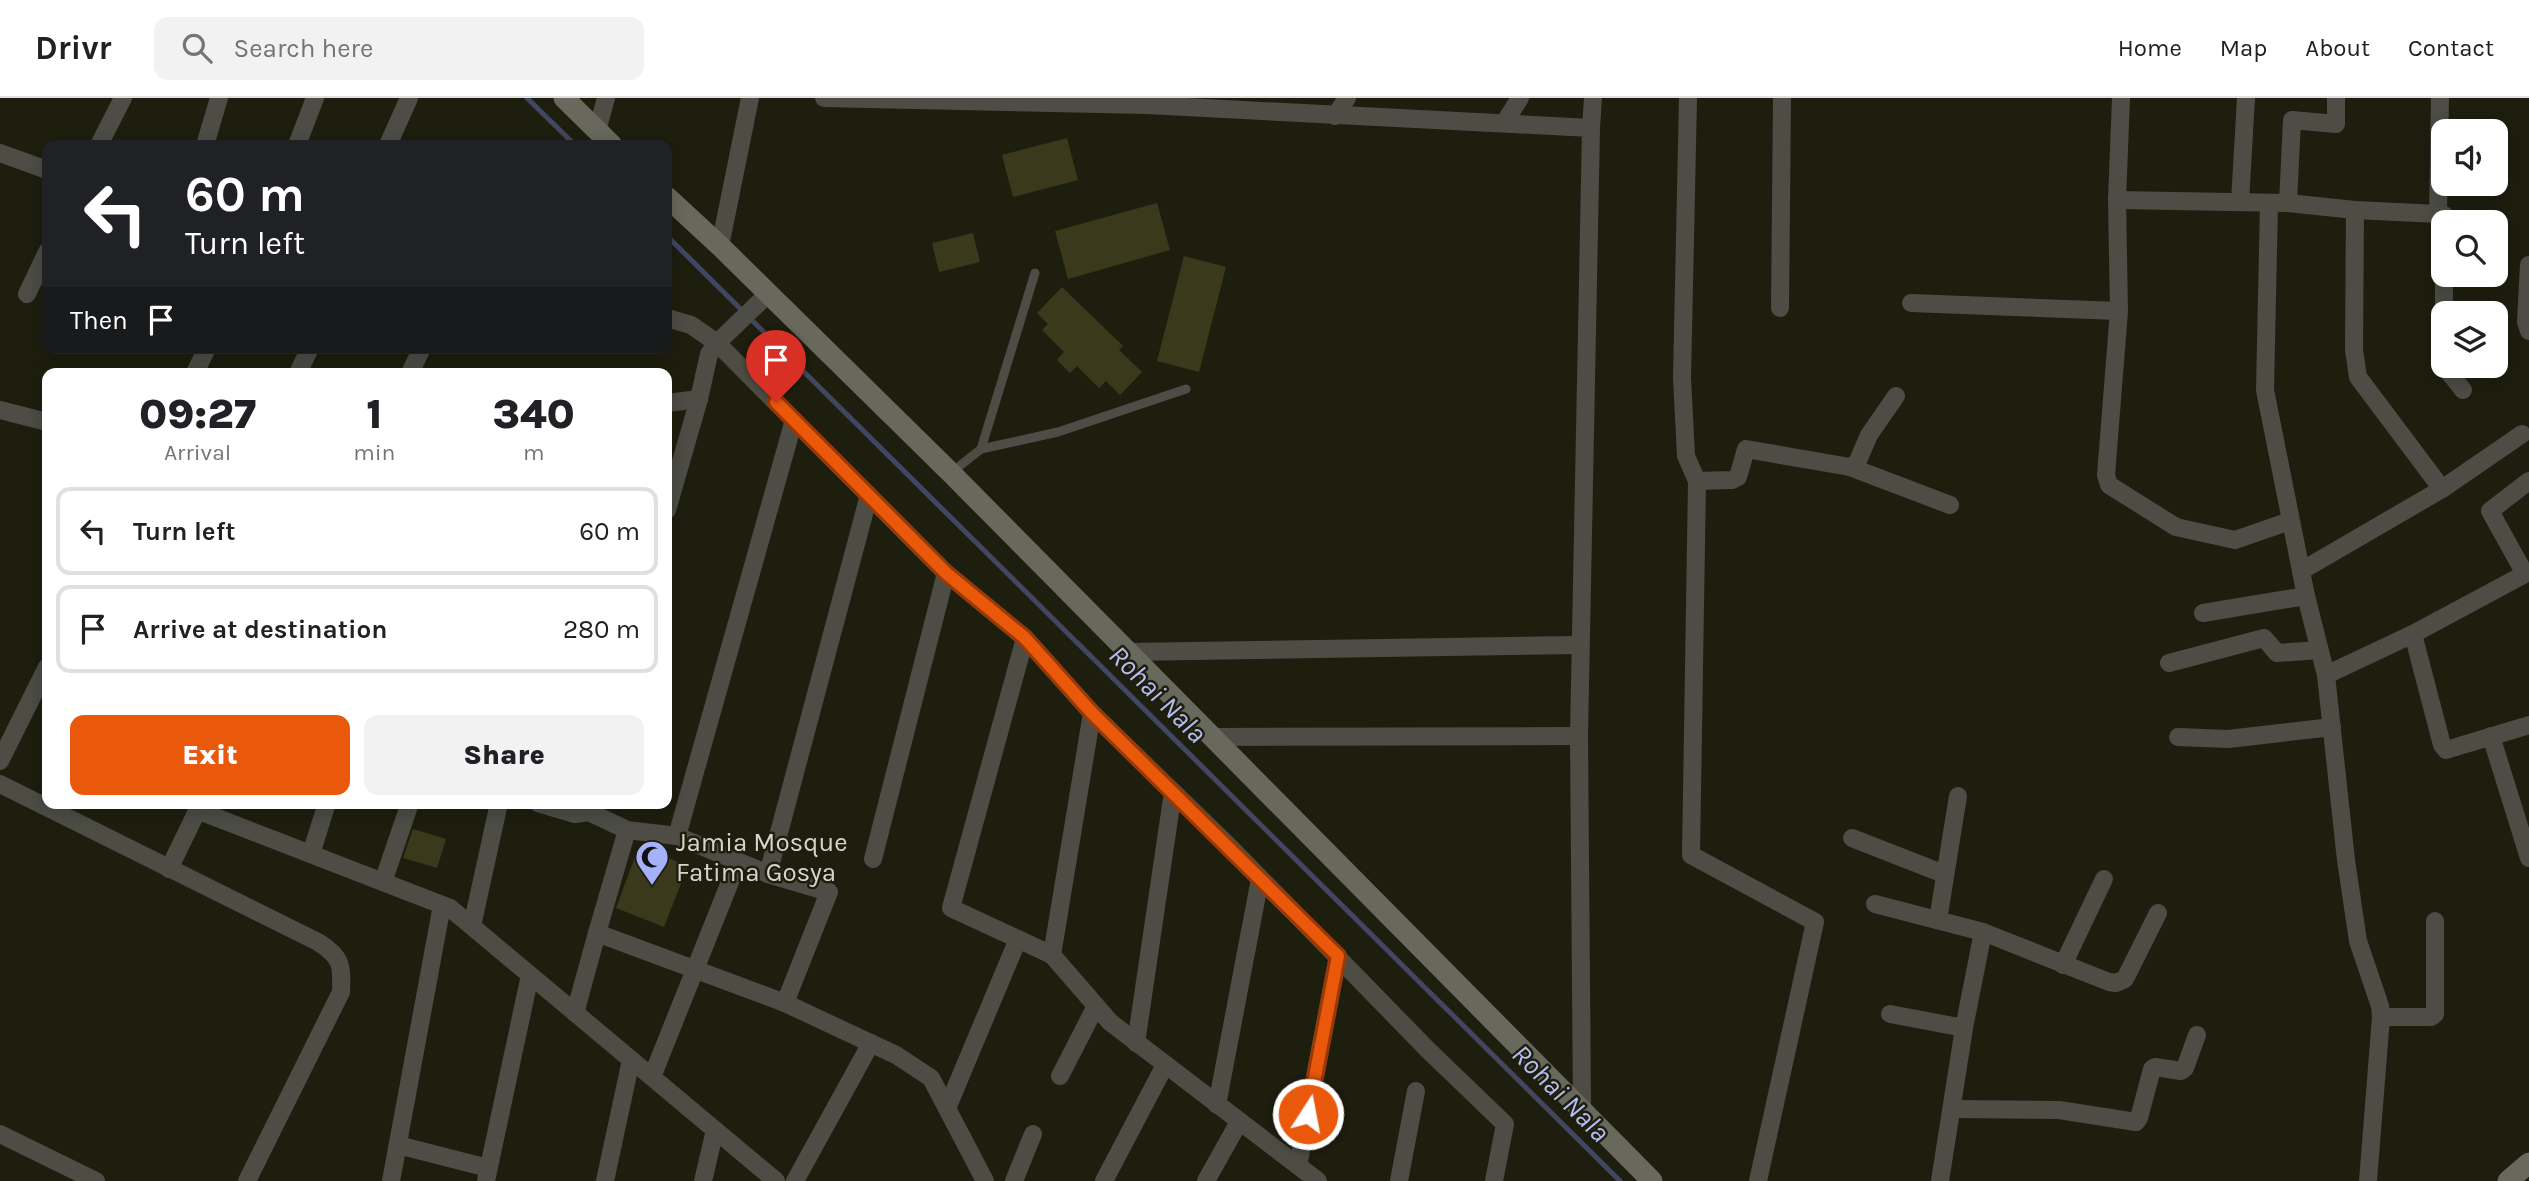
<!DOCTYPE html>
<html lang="en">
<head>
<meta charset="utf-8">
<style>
	:root { --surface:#fff; --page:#f2f2f2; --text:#202124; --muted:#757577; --line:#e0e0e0; --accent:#ea580c }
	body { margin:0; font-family:Karla,sans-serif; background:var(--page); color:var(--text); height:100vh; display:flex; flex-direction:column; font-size:26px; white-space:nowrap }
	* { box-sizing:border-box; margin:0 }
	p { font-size:23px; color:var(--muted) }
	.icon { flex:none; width:38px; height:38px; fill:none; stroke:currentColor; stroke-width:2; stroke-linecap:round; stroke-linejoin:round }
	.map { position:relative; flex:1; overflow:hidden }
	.panel { position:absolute; left:42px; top:270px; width:630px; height:441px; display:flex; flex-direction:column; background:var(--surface); border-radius:14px; box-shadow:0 4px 18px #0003 }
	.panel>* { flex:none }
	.top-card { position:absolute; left:42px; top:42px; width:630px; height:214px; border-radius:14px; box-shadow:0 4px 18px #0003; background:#202124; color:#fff; overflow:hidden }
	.tools { position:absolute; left:2431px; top:21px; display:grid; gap:14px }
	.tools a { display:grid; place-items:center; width:77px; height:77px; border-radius:14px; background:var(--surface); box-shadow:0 4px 18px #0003; font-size:35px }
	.pin { position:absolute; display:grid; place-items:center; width:60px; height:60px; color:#fff; margin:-72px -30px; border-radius:50% 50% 50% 0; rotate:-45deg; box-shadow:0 0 7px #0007 }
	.pin .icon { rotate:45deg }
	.me { position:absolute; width:77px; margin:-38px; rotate:11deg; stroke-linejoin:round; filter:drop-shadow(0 0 5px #0008) }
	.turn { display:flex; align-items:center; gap:24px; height:147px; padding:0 28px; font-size:32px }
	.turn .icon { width:91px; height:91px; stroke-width:2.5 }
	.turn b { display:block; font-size:49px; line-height:60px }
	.then { display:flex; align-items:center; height:66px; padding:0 28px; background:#0003; gap:14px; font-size:26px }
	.eta { display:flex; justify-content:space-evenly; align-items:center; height:119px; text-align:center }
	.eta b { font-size:42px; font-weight:800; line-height:49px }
	.cta { display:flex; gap:14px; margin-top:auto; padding:14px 28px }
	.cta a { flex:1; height:80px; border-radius:14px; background:var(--accent); color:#fff; font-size:28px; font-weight:800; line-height:80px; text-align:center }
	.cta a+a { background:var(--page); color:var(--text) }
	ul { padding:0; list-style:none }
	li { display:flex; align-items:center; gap:21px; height:88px; margin:0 14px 10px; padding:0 14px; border:4px solid var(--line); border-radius:14px }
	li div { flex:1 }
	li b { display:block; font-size:26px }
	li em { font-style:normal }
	header { display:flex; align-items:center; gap:42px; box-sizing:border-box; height:98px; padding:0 35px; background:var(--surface); border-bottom:2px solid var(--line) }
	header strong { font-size:33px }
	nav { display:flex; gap:38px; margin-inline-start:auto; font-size:24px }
	.search { width:490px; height:63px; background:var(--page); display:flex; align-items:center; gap:18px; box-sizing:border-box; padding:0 24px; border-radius:14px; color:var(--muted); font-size:26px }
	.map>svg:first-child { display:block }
</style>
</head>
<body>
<header>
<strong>Drivr</strong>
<div class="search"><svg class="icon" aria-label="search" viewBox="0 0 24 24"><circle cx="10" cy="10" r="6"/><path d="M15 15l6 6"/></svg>Search here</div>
<nav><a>Home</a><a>Map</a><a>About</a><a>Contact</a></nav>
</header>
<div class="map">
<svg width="2529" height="1083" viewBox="0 0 2529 1083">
	<rect width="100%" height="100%" fill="#1e1e0f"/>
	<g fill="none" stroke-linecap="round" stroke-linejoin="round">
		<!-- stream -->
		<g stroke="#424661" stroke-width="5">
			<polyline points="527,0 575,47"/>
			<polyline points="667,138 1620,1083"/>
		</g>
	</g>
	<!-- building -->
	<g fill="#3a391c">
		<polygon points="1067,40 1078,82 1013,99 1002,57"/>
		<polygon points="1157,105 1170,152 1068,181 1055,133"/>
		<polygon points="973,135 980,164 939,174 932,145"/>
		<polygon points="1184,158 1226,169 1199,274 1157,263"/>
		<polygon points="1062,189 1123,248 1119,252 1142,274 1120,297 1106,283 1099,290 1077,268 1070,275 1057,262 1064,254 1042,232 1048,226 1037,215"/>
		<polygon points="413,731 446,741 437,770 403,760"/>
		<polygon points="639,748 688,768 664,829 616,810"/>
	</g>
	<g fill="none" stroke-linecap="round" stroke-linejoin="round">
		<!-- lane -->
		<g stroke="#4d4d46" stroke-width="9">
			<polyline points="981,351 1035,175"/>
			<polyline points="952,374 981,351 1058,334 1186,291"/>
		</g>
		<!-- street -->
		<g stroke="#4d4d46" stroke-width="18">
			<polyline points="824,0 1147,7 1591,30 1579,638 1582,1010"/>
			<polyline points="1688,0 1682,280 1686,358 1697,383 1691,757 1815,824 1758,1083"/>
			<polyline points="2121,0 2117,102 2119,213 2106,377 2109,387 2176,429 2235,442 2290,423"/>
			<polyline points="1335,18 1347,0"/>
			<polyline points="1504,25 1520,0"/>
			<polyline points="1591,30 1593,0"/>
			<polyline points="597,33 606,0"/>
			<polyline points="99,47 123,0"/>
			<polyline points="205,47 219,0"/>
			<polyline points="297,47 315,0"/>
			<polyline points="388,47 409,0"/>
			<polyline points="0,55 47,72"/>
			<polyline points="2117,102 2288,105 2355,112 2438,116 2444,117 2445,124"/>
			<polyline points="2240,104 2246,0"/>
			<polyline points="2269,105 2265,292 2306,498 2326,577 2346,762 2358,843 2380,908 2381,919 2368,1083"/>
			<polyline points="2288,105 2292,22 2336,26 2336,0"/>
			<polyline points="2355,112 2354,252 2358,279 2442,391"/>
			<polyline points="2438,116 2440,0"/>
			<polyline points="720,148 750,0"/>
			<polyline points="2529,167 2526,224 2529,233"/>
			<polyline points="27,196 47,154"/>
			<polyline points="1911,205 2119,213"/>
			<polyline points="1780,210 1782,0"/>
			<polyline points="2444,215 2444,177"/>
			<polyline points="667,220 691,227 717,245 946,475 1025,540 1092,615 1232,751 1428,952 1505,1026 1494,1083"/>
			<polyline points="2444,268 2463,292"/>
			<polyline points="195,275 207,250"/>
			<polyline points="298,275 310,250"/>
			<polyline points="410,275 422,250"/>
			<polyline points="667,305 699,301"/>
			<polyline points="0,312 47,324"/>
			<polyline points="1850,369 1950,407"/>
			<polyline points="1697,383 1732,382 1738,379 1746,351 1850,369 1857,365 1869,337 1896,298"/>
			<polyline points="667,412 699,301 709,256 717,245 769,195"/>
			<polyline points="2301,473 2442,391 2522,336"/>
			<polyline points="2203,515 2306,498"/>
			<polyline points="2413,536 2442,647 2446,652 2529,627"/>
			<polyline points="1025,540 951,810 1052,857"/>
			<polyline points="1128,554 1580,547"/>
			<polyline points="2169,565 2264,540 2277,555 2319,552"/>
			<polyline points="2326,577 2413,536 2525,476 2490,413 2529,383"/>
			<polyline points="1092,615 1052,857 1110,924 1318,1083"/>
			<polyline points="2491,638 2529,760"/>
			<polyline points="1213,639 1579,638"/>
			<polyline points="2178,639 2228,641 2332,629"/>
			<polyline points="0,663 47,569"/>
			<path d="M0,686L318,844C342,859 342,867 341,894L247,1083"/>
			<polyline points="538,705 575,716 589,714 627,732 677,738 768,776 829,794 785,905 597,835 627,732"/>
			<polyline points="197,712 450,810 776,1083"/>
			<polyline points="677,738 794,322"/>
			<polyline points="1852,740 1944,776"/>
			<polyline points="311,756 327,705"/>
			<polyline points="873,761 946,475"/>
			<polyline points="169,771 201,705"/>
			<polyline points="768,776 869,397"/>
			<polyline points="383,784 410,705"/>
			<polyline points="1875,806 1983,834 2109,884 2116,885 2125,881 2158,815"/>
			<polyline points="1938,822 1958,698"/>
			<polyline points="472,828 499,705"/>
			<polyline points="2063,867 2104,781"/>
			<polyline points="785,905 896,957 931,980 985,1083"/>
			<polyline points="575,915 597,835"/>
			<polyline points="1890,916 1964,930"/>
			<polyline points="2381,919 2431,919 2435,916 2435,823"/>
			<polyline points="1136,945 1173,694"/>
			<polyline points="1060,978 1096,908"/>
			<polyline points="652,979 738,764"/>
			<polyline points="1217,1007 1260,781"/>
			<polyline points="948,1008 1018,841"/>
			<polyline points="1952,1011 2059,1012 2136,1024 2139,1020 2152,971 2155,969 2181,973 2185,970 2197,937"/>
			<polyline points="0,1036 96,1083"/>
			<polyline points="398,1047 488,1070"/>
			<polyline points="1298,1068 1338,858"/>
			<polyline points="391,1083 442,807"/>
			<polyline points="486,1083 530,877"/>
			<polyline points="605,1083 631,962"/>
			<polyline points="703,1083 715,1032"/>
			<polyline points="795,1083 871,945"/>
			<polyline points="1014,1083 1033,1036"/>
			<polyline points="1104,1083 1165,967"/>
			<polyline points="1206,1083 1239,1024"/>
			<polyline points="1399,1083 1416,993"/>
			<polyline points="1940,1083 1964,930 1983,834"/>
		</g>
		<!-- secondary -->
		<g stroke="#68685c" stroke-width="21">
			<polyline points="564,0 612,47"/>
			<polyline points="667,99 720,148 951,375 1652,1083"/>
			<polyline points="2508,1083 2529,1065"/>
		</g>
	</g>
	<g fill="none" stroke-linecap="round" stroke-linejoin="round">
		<defs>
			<polyline id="route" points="776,304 946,475 1025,540 1092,615 1338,858 1308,1016"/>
		</defs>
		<!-- route casing -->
		<use href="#route" stroke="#983908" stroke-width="18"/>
		<!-- route -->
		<use href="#route" stroke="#ea580c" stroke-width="12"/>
	</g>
	<!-- icons -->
	<defs>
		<symbol id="mosque-pin" viewBox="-11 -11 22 30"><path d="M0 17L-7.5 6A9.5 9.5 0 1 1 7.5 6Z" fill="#a6b1fc" stroke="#1e1e0f"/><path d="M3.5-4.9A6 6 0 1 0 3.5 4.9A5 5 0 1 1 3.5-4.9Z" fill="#111"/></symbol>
	</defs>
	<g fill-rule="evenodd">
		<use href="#mosque-pin" x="633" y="740" width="38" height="52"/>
	</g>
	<g text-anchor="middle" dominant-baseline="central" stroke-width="5" stroke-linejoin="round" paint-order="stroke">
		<!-- poi labels -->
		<g font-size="26" fill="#d5d5cb" stroke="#1e1e0f" text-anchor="start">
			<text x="676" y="744">Jamia Mosque<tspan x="676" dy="30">Fatima Gosya</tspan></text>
		</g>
		<!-- water labels -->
		<g font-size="28" font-style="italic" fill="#b4bdf1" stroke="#1e1e0f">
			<text transform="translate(1158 596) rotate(45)">Rohai Nala</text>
			<text transform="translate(1561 995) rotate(45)">Rohai Nala</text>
		</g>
	</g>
</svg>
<div class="tools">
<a><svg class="icon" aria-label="sound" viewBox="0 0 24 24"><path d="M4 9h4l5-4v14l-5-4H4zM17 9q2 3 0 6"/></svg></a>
<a><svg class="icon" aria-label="search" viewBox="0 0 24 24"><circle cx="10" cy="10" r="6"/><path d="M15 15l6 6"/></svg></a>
<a><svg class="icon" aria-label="layers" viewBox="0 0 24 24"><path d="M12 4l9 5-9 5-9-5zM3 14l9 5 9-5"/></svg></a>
</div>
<div class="pin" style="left:776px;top:304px;background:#d93025"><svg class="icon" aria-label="arrive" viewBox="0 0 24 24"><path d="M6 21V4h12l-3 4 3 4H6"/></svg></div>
<svg class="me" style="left:1308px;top:1016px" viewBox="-20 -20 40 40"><circle r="17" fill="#ea580c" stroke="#fff" stroke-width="3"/><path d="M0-11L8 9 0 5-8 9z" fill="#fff"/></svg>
<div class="top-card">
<div class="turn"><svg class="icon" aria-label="left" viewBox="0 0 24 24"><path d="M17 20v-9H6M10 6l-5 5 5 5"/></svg><div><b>60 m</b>Turn left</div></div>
<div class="then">Then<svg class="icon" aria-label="arrive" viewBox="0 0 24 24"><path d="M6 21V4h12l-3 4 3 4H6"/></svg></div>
</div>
<section class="panel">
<div class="eta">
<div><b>09:27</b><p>Arrival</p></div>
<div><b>1</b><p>min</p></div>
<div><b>340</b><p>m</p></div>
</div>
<ul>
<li><svg class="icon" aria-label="left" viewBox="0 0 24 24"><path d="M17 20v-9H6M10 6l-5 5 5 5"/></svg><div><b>Turn left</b></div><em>60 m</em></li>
<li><svg class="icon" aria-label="arrive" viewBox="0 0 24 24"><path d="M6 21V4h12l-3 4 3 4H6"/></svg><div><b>Arrive at destination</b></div><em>280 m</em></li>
</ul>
<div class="cta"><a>Exit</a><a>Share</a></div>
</section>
</div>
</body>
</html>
